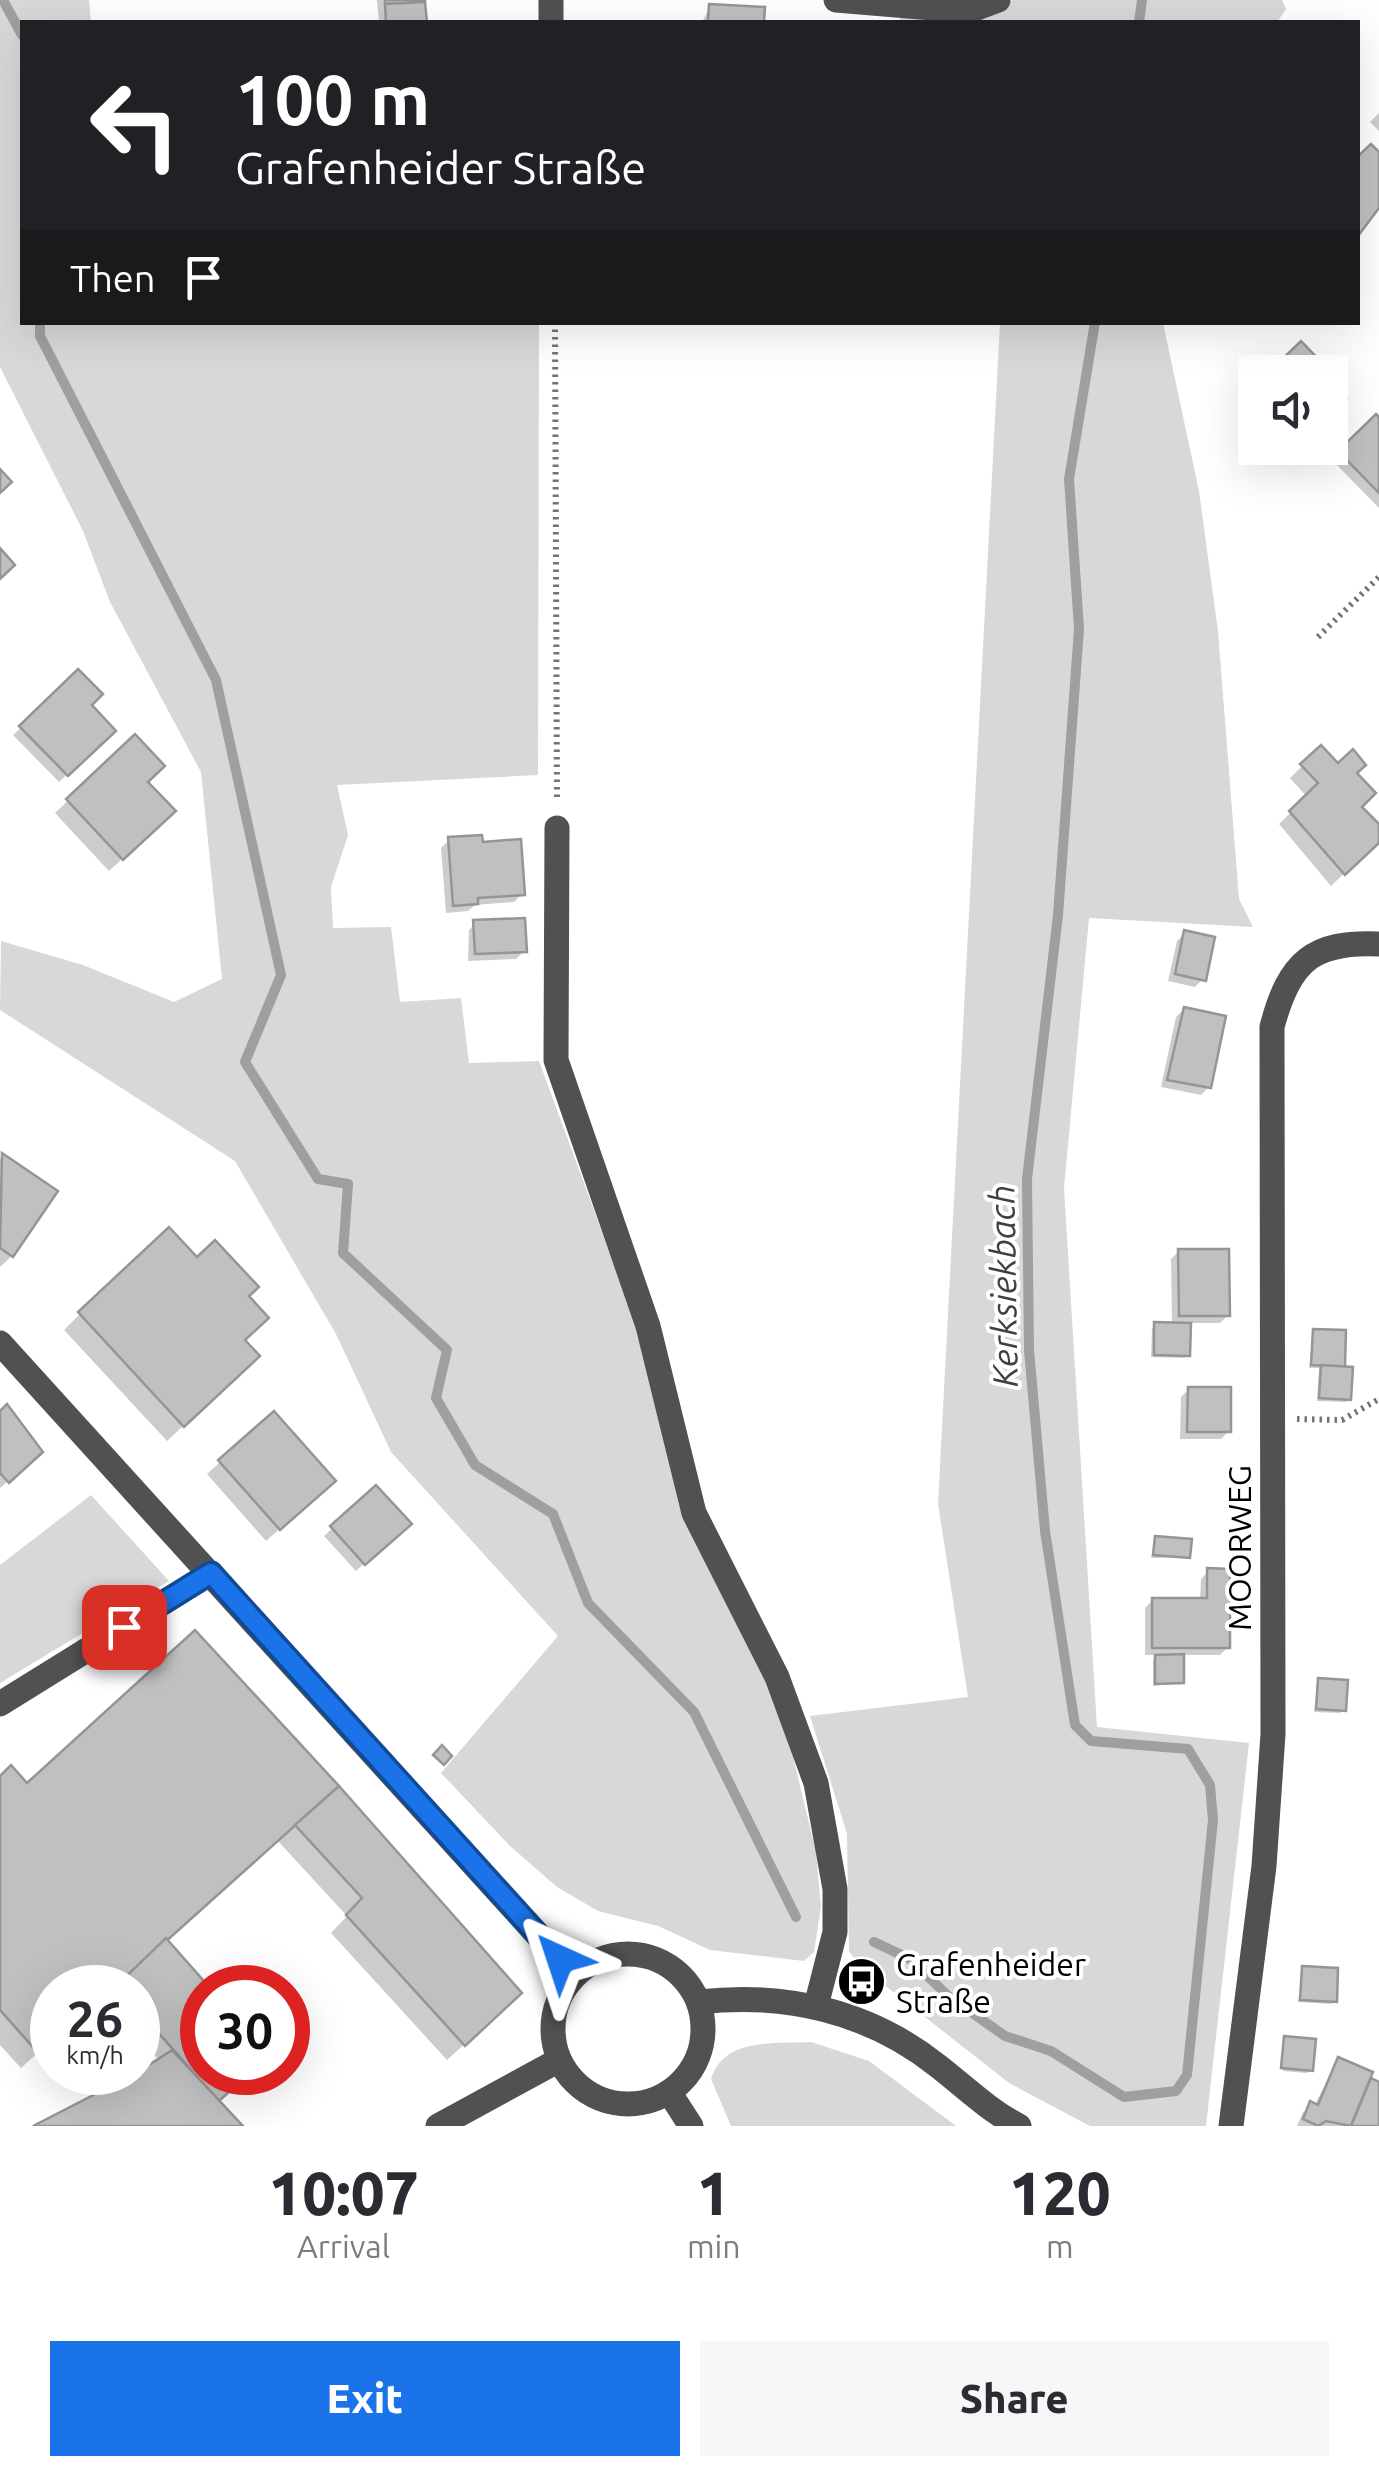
<!DOCTYPE html>
<html lang="en">
<head>
<meta charset="utf-8">
<style>
	:root { --surface:#fff; --page:#f7f7f7; --text:#2b2b33; --muted:#7c7c81; --accent:#1a73e8 }
	body { margin:0; font-family:Ubuntu,sans-serif; background:var(--page); color:var(--text); height:100vh; display:flex; flex-direction:column; font-size:38px; white-space:nowrap }
	* { box-sizing:border-box; margin:0 }
	p { font-size:32px; color:var(--muted) }
	.icon { flex:none; width:55px; height:55px; fill:none; stroke:currentColor; stroke-width:2; stroke-linecap:round; stroke-linejoin:round }
	.map { position:relative; height:2126px; overflow:hidden }
	.panel { display:flex; flex-direction:column; background:var(--surface); flex:1 }
	.panel>* { flex:none }
	.banner { position:absolute; left:20px; top:20px; width:1340px; height:305px; border-radius:0px; box-shadow:0 10px 40px #0002; background:#202124; color:#fff; overflow:hidden }
	.tools { position:absolute; left:1238px; top:355px; display:grid; gap:20px }
	.tools a { display:grid; place-items:center; width:110px; height:110px; border-radius:0px; background:var(--surface); box-shadow:0 10px 40px #0002; font-size:50px }
	.speed { position:absolute; left:30px; top:1965px; display:flex; gap:20px; font-size:50px; font-weight:700; text-align:center }
	.speed>* { display:grid; place-content:center; width:130px; height:130px; border-radius:50%; background:var(--surface); box-shadow:0 10px 40px #0002; line-height:1 }
	.speed small { font-size:25px; font-weight:400 }
	.speed .limit { border:15px solid #d22; background:#fff; color:#111 }
	.pin { position:absolute; display:grid; place-items:center; width:85px; height:85px; color:#fff; margin:-42px; border-radius:20px; box-shadow:0 5px 15px #0006 }
	.me { position:absolute; width:110px; margin:-55px; rotate:318deg; stroke-linejoin:round; filter:drop-shadow(0 0 8px #0008) }
	.turn { display:flex; align-items:center; gap:35px; height:210px; padding:0 50px; font-size:45px }
	.turn .icon { width:130px; height:130px; stroke-width:2.5 }
	.turn b { display:block; font-size:70px; line-height:85px }
	.then { display:flex; align-items:center; height:95px; padding:0 50px; background:#0003; gap:20px; font-size:38px }
	.eta { display:flex; justify-content:space-evenly; align-items:center; height:170px; text-align:center }
	.eta b { font-size:60px; font-weight:800; line-height:70px }
	.cta { display:flex; gap:20px; margin-top:auto; padding:20px 50px }
	.cta a { flex:1; height:115px; border-radius:0px; background:var(--accent); color:#fff; font-size:40px; font-weight:800; line-height:115px; text-align:center }
	.cta a+a { background:var(--page); color:var(--text) }
	.map>svg:first-child { display:block }
</style>
</head>
<body>
<div class="map">
<svg width="1379" height="2126" viewBox="0 0 1379 2126">
	<rect width="100%" height="100%" fill="#fff"/>
	<!-- green -->
	<g fill="#d8d8d8">
		<polygon points="0,0 89,0 91,22 22,22 22,322 539,323 538,775 337,785 348,835 331,887 333,928 391,927 400,1002 461,998 469,1063 539,1061 637,1327 679,1505 784,1719 816,1852 821,1907 814,1952 804,1961 710,1950 658,1926 598,1911 557,1887 510,1846 441,1773 558,1636 391,1452 336,1334 235,1161 0,1010 1,941 83,965 174,1002 222,979 201,772 110,602 83,531 0,367"/>
		<polygon points="1013,0 1282,0 1286,9 1277,22 900,22 900,16 970,20"/>
		<polygon points="1000,323 1163,323 1199,491 1218,631 1239,899 1253,927 1089,918 1064,1188 1097,1727 1249,1743 1206,2126 1090,2126 1009,2083 859,1965 849,1951 847,1834 810,1716 968,1697 938,1504"/>
		<polygon points="91,1495 169,1581 0,1683 0,1565"/>
		<path d="M811,2042L869,2061L956,2126H731L711,2079C724,2037 776,2044 811,2042Z"/>
	</g>
	<!-- shadow -->
	<g fill="#0003">
		<polygon points="377,0 423,0 424,22 379,22"/>
		<polygon points="710,7 762,10 761,22 702,22"/>
		<polygon points="1379,113 1379,131 1370,122"/>
		<polygon points="1376,417 1379,421 1379,508 1332,460"/>
		<polygon points="78,673 89,705 113,731 59,782 13,735"/>
		<polygon points="135,738 160,824 109,871 55,813"/>
		<polygon points="1321,748 1338,767 1354,774 1359,807 1379,828 1379,840 1331,886 1279,824 1307,797 1290,778"/>
		<polygon points="449,840 519,842 522,894 514,902 475,905 468,911 446,913 441,848"/>
		<polygon points="477,922 524,951 516,959 468,961 469,930"/>
		<polygon points="1185,933 1203,979 1195,987 1168,981 1177,941"/>
		<polygon points="1184,1009 1209,1087 1201,1095 1161,1087 1176,1017"/>
		<polygon points="3,1156 12,1256 0,1267 0,1159"/>
		<polygon points="1179,1251 1228,1315 1220,1323 1189,1323 1185,1358 1151,1357 1152,1328 1172,1325 1171,1259"/>
		<polygon points="197,1260 246,1297 241,1372 167,1441 64,1330 80,1314"/>
		<polygon points="1314,1331 1349,1399 1346,1402 1317,1401 1319,1368 1309,1368"/>
		<polygon points="1189,1389 1229,1431 1221,1439 1180,1439 1181,1397"/>
		<polygon points="7,1408 32,1437 28,1464 0,1488 0,1414"/>
		<polygon points="273,1414 320,1493 266,1541 207,1474"/>
		<polygon points="376,1488 400,1531 356,1571 324,1536"/>
		<polygon points="1156,1539 1188,1557 1151,1558"/>
		<polygon points="1209,1571 1228,1647 1220,1655 1182,1655 1182,1682 1153,1686 1153,1660 1158,1655 1145,1655 1145,1608 1153,1600 1200,1600 1201,1579"/>
		<polygon points="195,1634 503,2009 447,2060 331,1933 347,1916 277,1840 165,1940 202,1988 202,2072 217,2101 240,2126 38,2126 159,2060 138,2036 138,1988 52,1988 52,2040 21,2068 0,2045 0,1779 27,1787"/>
		<polygon points="1319,1680 1344,1710 1340,1713 1314,1712"/>
		<polygon points="1303,1968 1334,2001 1331,2004 1298,2002"/>
		<polygon points="1286,2039 1310,2070 1307,2073 1283,2071"/>
		<polygon points="1338,2060 1379,2084 1379,2126 1297,2126 1303,2112 1314,2106"/>
	</g>
	<g fill="none" stroke-linecap="round" stroke-linejoin="round">
		<!-- stream -->
		<g stroke="#9f9f9f" stroke-width="10">
			<polyline points="3,0 22,35"/>
			<polyline points="1139,22 1142,0"/>
			<polyline points="40,322 40,336 216,680 281,975 245,1062 318,1179 348,1184 343,1253 447,1350 436,1398 475,1465 553,1514 588,1603 694,1712 796,1917"/>
			<polyline points="874,1942 910,1959 947,1995 1005,2036 1051,2051 1124,2097 1176,2091 1187,2075 1213,1820 1210,1785 1188,1749 1091,1741 1075,1725 1045,1531 1029,1350 1027,1179 1058,915 1079,629 1069,479 1095,322"/>
		</g>
	</g>
	<!-- building -->
	<g fill="#c0c0c0" stroke="#959595" stroke-width="2.5">
		<polygon points="385,0 425,0 425,2 385,4"/>
		<polygon points="425,2 427,22 386,22 385,4"/>
		<polygon points="709,4 765,7 764,22 708,22"/>
		<polygon points="1371,144 1379,152 1379,208 1358,236 1358,156"/>
		<polygon points="1301,341 1327,368 1323,372 1269,372"/>
		<polygon points="1330,380 1347,398 1330,414"/>
		<polygon points="1376,414 1379,417 1379,493 1338,451"/>
		<polygon points="0,469 12,482 0,493"/>
		<polygon points="0,548 15,565 0,579"/>
		<polygon points="78,669 103,694 92,705 116,731 68,776 19,726"/>
		<polygon points="135,734 165,766 148,782 176,811 123,860 66,799"/>
		<polygon points="1321,745 1338,763 1353,749 1366,765 1357,773 1376,793 1362,807 1379,824 1379,843 1345,875 1289,811 1318,783 1300,764"/>
		<polygon points="482,835 483,842 521,839 525,895 478,898 478,904 453,906 448,837"/>
		<polygon points="525,918 527,952 475,954 473,920"/>
		<polygon points="1184,930 1215,937 1206,981 1175,974"/>
		<polygon points="1184,1007 1226,1016 1211,1088 1167,1080"/>
		<polygon points="2,1153 58,1191 13,1257 0,1248"/>
		<polygon points="169,1227 197,1257 215,1240 259,1287 249,1296 269,1318 245,1340 260,1356 184,1427 78,1312"/>
		<polygon points="1178,1249 1229,1249 1230,1316 1179,1316"/>
		<polygon points="1154,1322 1191,1323 1190,1356 1154,1355"/>
		<polygon points="1313,1329 1346,1330 1345,1367 1311,1365"/>
		<polygon points="1321,1365 1353,1367 1351,1400 1319,1398"/>
		<polygon points="1188,1387 1231,1387 1231,1432 1187,1432"/>
		<polygon points="7,1404 43,1452 9,1483 0,1473 0,1411"/>
		<polygon points="274,1411 336,1481 280,1530 218,1460"/>
		<polygon points="376,1485 412,1524 365,1565 330,1526"/>
		<polygon points="1155,1536 1192,1539 1190,1558 1153,1555"/>
		<polygon points="1207,1568 1230,1569 1230,1648 1152,1648 1152,1598 1207,1598"/>
		<polygon points="195,1630 339,1786 114,1988 52,1988 52,2042 39,2054 0,2010 0,1776 11,1765 27,1783"/>
		<polygon points="1184,1654 1184,1683 1155,1684 1155,1655"/>
		<polygon points="1318,1678 1348,1680 1346,1711 1316,1709"/>
		<polygon points="442,1745 452,1756 444,1765 433,1755"/>
		<polygon points="339,1786 522,1993 465,2046 346,1915 362,1898 295,1825"/>
		<polygon points="166,1938 210,1988 202,1988 202,2072 251,2072 219,2101 138,2010 138,1988 116,1986"/>
		<polygon points="1302,1966 1338,1968 1337,2002 1300,2000"/>
		<polygon points="1284,2036 1316,2039 1313,2071 1281,2068"/>
		<polygon points="172,2050 243,2126 33,2126 138,2072"/>
		<polygon points="1338,2057 1373,2072 1351,2126 1326,2121 1318,2126 1303,2119 1310,2101 1318,2105"/>
		<polygon points="1371,2078 1379,2082 1379,2126 1351,2126"/>
	</g>
	<g fill="none" stroke-linecap="round" stroke-linejoin="round">
		<!-- path -->
		<g stroke="#737373" stroke-width="6" stroke-dasharray="2.5 5" stroke-linecap="butt">
			<polyline points="555,322 557,802"/>
			<polyline points="1318,637 1379,577"/>
			<polyline points="1297,1419 1342,1420 1379,1399"/>
		</g>
		<!-- minor -->
		<g stroke="#515151" stroke-width="25">
			<polyline points="551,0 551,22"/>
			<polyline points="836,0 969,11 998,0"/>
			<polyline points="557,828 556,1060 648,1326 694,1513 777,1677 816,1783 835,1889 835,1932 816,2006"/>
			<polyline points="0,1343 574,1975"/>
			<polyline points="0,1704 211,1573"/>
			<circle cx="628" cy="2029" r="75"/>
			<path d="M699,2002C785,1992 869,2011 938,2066C965,2087 988,2110 1019,2126"/>
			<polyline points="669,2092 691,2126"/>
			<polyline points="438,2126 559,2060"/>
			<path d="M1231,2126L1264,1866L1273,1734L1272,1027C1289,962 1312,941 1379,944"/>
		</g>
	</g>
	<g fill="none" stroke-linecap="round" stroke-linejoin="round">
		<defs>
			<polyline id="route" points="124,1627 211,1573 560,1959"/>
		</defs>
		<!-- route casing -->
		<use href="#route" stroke="#114b97" stroke-width="25"/>
		<!-- route -->
		<use href="#route" stroke="#1a73e8" stroke-width="18"/>
	</g>
	<!-- icons -->
	<defs>
		<symbol id="bus-disc" viewBox="-11 -11 22 22"><circle r="9.5" fill="#000" stroke="#fff"/><path d="M-5-6H5V4H4V6H2V4H-2V6H-4V4H-5ZM-3.5-4V0h7V-4ZM-3.5 1.2v1.5H-2V1.2ZM2 1.2v1.5H3.5V1.2Z" fill="#fff"/></symbol>
	</defs>
	<g fill-rule="evenodd">
		<use href="#bus-disc" x="834" y="1954" width="55" height="55"/>
	</g>
	<g text-anchor="middle" dominant-baseline="central" stroke-width="8" stroke-linejoin="round" paint-order="stroke">
		<!-- street labels -->
		<g font-size="32" fill="#000" stroke="#fff">
			<text transform="translate(1239 1548) rotate(-90)">MOORWEG</text>
		</g>
		<!-- poi labels -->
		<g font-size="32" fill="#000" stroke="#fff" text-anchor="start">
			<text x="896" y="1964">Grafenheider<tspan x="896" dy="37">Straße</tspan></text>
		</g>
		<!-- water labels -->
		<g font-size="35" font-style="italic" fill="#404040" stroke="#fff">
			<text transform="translate(1003 1286) rotate(-91)">Kerksiekbach</text>
		</g>
	</g>
</svg>
<div class="tools">
<a><svg class="icon" aria-label="sound" viewBox="0 0 24 24"><path d="M4 9h4l5-4v14l-5-4H4zM17 9q2 3 0 6"/></svg></a>
</div>
<div class="speed"><div>26<small>km/h</small></div><div class="limit">30</div></div>
<div class="pin" style="left:124px;top:1627px;background:#d93025"><svg class="icon" aria-label="arrive" viewBox="0 0 24 24"><path d="M6 21V4h12l-3 4 3 4H6"/></svg></div>
<svg class="me" style="left:560px;top:1959px" viewBox="-20 -20 40 40"><path d="M0-17L14 15 0 8-14 15z" fill="#1a73e8" stroke="#fff" stroke-width="4"/></svg>
<div class="banner">
<div class="turn"><svg class="icon" aria-label="left" viewBox="0 0 24 24"><path d="M17 20v-9H6M10 6l-5 5 5 5"/></svg><div><b>100 m</b>Grafenheider Straße</div></div>
<div class="then">Then<svg class="icon" aria-label="arrive" viewBox="0 0 24 24"><path d="M6 21V4h12l-3 4 3 4H6"/></svg></div>
</div>
</div>
<section class="panel">
<div class="eta">
<div><b>10:07</b><p>Arrival</p></div>
<div><b>1</b><p>min</p></div>
<div><b>120</b><p>m</p></div>
</div>
<div class="cta"><a>Exit</a><a>Share</a></div>
</section>
</body>
</html>
